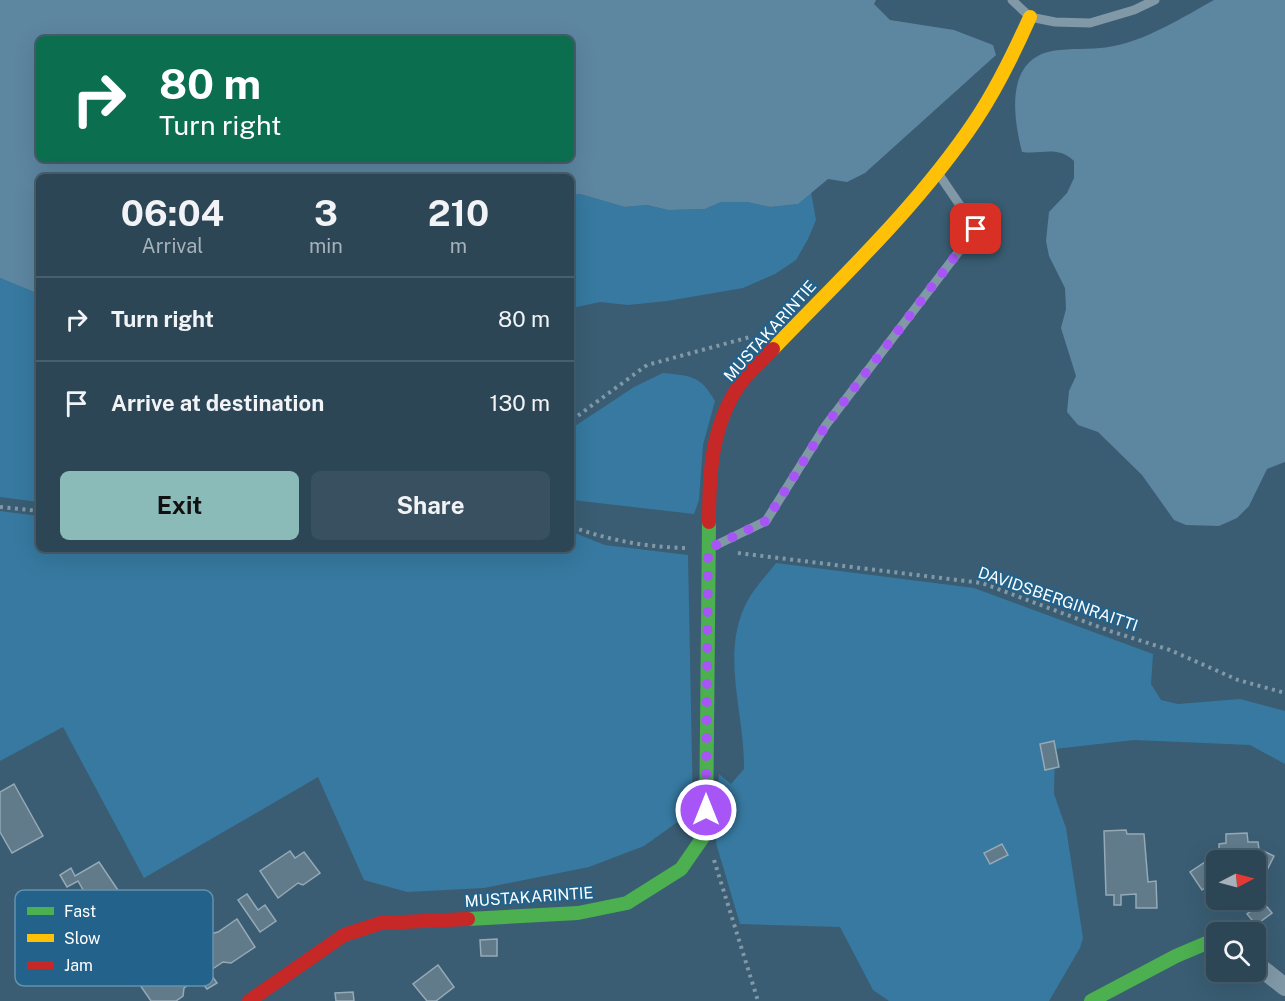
<!DOCTYPE html>
<html lang="en">
<head>
<meta charset="utf-8">
<style>
	:root { --surface:#2c4656; --page:#385060; --text:#f1f3f6; --muted:#a6b1b9; --line:#485e6c; --accent:#8bbbb9 }
	body { margin:0; font-family:"Public Sans",sans-serif; background:var(--page); color:var(--text); height:100vh; display:flex; flex-direction:column; font-size:22px; white-space:nowrap }
	* { box-sizing:border-box; margin:0 }
	p { font-size:20px; color:var(--muted) }
	.icon { flex:none; width:33px; height:33px; fill:none; stroke:currentColor; stroke-width:2; stroke-linecap:round; stroke-linejoin:round }
	.map { position:relative; flex:1; overflow:hidden }
	.side { position:absolute; left:36px; top:174px; width:538px; height:378px; display:flex; flex-direction:column; background:var(--surface); border-radius:9px; box-shadow:0 6px 24px #0002,0 0 0 2px var(--line) }
	.side>* { flex:none }
	.banner { position:absolute; left:36px; top:36px; width:538px; height:126px; border-radius:9px; box-shadow:0 6px 24px #0002,0 0 0 2px var(--line); background:#0b6e4f; color:#fff; overflow:hidden }
	.needle { width:39px; rotate:84deg }
	.buttons { position:absolute; left:1206px; top:850px; display:grid; gap:12px }
	.buttons a { display:grid; place-items:center; width:60px; height:60px; border-radius:9px; background:var(--surface); box-shadow:0 6px 24px #0002,0 0 0 2px var(--line); font-size:30px }
	.pin { position:absolute; display:grid; place-items:center; width:51px; height:51px; color:#fff; margin:-26px; border-radius:12px; box-shadow:0 3px 9px #0006 }
	.me { position:absolute; width:66px; margin:-33px; rotate:0deg; stroke-linejoin:round; filter:drop-shadow(0 0 4px #0008) }
	.turn { display:flex; align-items:center; gap:21px; height:126px; padding:0 24px; font-size:27px }
	.turn .icon { width:78px; height:78px; stroke-width:2.5 }
	.turn b { display:block; font-size:42px; line-height:51px }
	.eta { display:flex; justify-content:space-evenly; align-items:center; height:102px; text-align:center }
	.eta b { font-size:36px; font-weight:700; line-height:42px }
	.button { display:flex; gap:12px; margin-top:auto; padding:12px 24px }
	.button a { flex:1; height:69px; border-radius:9px; background:var(--accent); color:#111; font-size:24px; font-weight:700; line-height:69px; text-align:center }
	.button a+a { background:var(--page); color:var(--text) }
	ul { padding:0; list-style:none }
	li { display:flex; align-items:center; gap:18px; height:84px; padding:0 24px; border-top:2px solid var(--line) }
	li div { flex:1 }
	li b { display:block; font-size:22px }
	li em { font-style:normal }
	.map>svg:first-child { display:block }
</style>
</head>
<body>
<div class="map">
<svg width="1285" height="1001" viewBox="0 0 1285 1001">
	<rect width="100%" height="100%" fill="#3a5d73"/>
	<!-- green -->
	<g fill="#3779a0">
		<polygon points="811,192 816,220 808,239 796,260 775,274 743,288 667,301 628,305 600,302 572,308 572,195 580,194 625,207 647,205 668,210 705,209 721,202 747,202 770,207 797,204"/>
		<polygon points="0,278 39,294 39,502 0,497"/>
		<path d="M663,373C691,376 700,375 715,401L703,445L699,500L694,514L572,500V428L634,387Z"/>
		<polygon points="0,511 39,516 39,549 572,549 572,532 605,545 688,555 693,811 644,846 589,867 484,888 407,892 364,880 318,777 144,878 63,727 0,761"/>
		<path d="M776,563L974,588L1153,654L1151,684L1161,700L1178,704L1240,699L1285,711V764L1250,745L1134,740L1055,749L1054,794L1066,828L1083,938L1080,948L1049,1001H889L873,990L840,927L740,924L716,843L719,774L731,784L744,769C745,713 719,652 748,600C755,587 767,575 776,563Z"/>
	</g>
	<!-- water -->
	<g fill="#5d86a1" fill-rule="evenodd">
		<path d="M0,0H876L874,4L890,20L954,30L993,45L996,55L865,173L847,182L828,179L798,204L770,207L747,202H721L705,209L668,210L647,205L625,207L580,194L572,195V177H39V294L0,278ZM39,39H572V159H39Z"/>
		<path d="M1214,0H1285V462L1267,469L1249,506L1237,518L1219,526L1186,525L1174,520L1142,475L1098,432L1078,425L1067,412L1069,391L1076,376L1061,328L1066,309L1065,288L1049,256L1046,241L1049,212L1067,193L1074,178V161C1057,145 1042,155 1022,152C1012,113 1005,54 1060,50C1078,48 1096,50 1114,46C1149,39 1183,17 1214,0Z"/>
	</g>
	<!-- building -->
	<g fill="#617b8b" stroke="#95a9b6" stroke-width="1.5">
		<polygon points="1054,741 1059,767 1045,770 1040,744"/>
		<polygon points="14,784 43,836 12,853 0,832 0,792"/>
		<polygon points="1126,830 1127,834 1144,834 1148,882 1156,881 1157,908 1136,908 1136,894 1121,895 1121,905 1114,905 1114,895 1106,895 1104,831"/>
		<polygon points="1247,833 1248,842 1258,842 1259,849 1274,856 1265,874 1256,871 1256,861 1216,861 1216,880 1202,890 1190,872 1211,858 1211,850 1219,850 1219,844 1226,843 1226,834"/>
		<polygon points="1002,844 1008,855 990,864 984,853"/>
		<polygon points="290,851 295,858 304,852 320,873 303,885 298,883 278,898 260,871"/>
		<polygon points="99,862 128,905 115,913 120,923 84,944 77,932 95,922 90,913 80,919 71,904 86,895 78,881 67,887 60,875 71,868 75,876"/>
		<polygon points="247,894 258,910 265,905 276,921 260,932 238,900"/>
		<polygon points="1263,902 1272,913 1256,925 1247,914"/>
		<polygon points="237,919 255,947 231,963 223,962 184,988 183,996 176,1001 151,1001 140,985 158,972 168,960 203,936 218,932"/>
		<polygon points="497,939 497,956 481,956 480,940"/>
		<polygon points="438,965 454,987 436,1001 427,1001 413,984"/>
		<polygon points="212,976 217,983 207,989 202,983"/>
		<polygon points="353,992 354,1001 336,1001 335,993"/>
	</g>
	<g fill="none" stroke-linecap="round" stroke-linejoin="round">
		<!-- path -->
		<g stroke="#8198a7" stroke-width="4" stroke-dasharray="3 4.5" stroke-linecap="butt">
			<polyline points="572,420 647,365 750,337"/>
			<polyline points="0,507 39,511"/>
			<path d="M572,527C609,540 645,547 685,548"/>
			<polyline points="738,553 982,583 1110,631 1170,650 1238,680 1285,693"/>
			<polyline points="714,860 758,1001"/>
		</g>
		<!-- lane -->
		<g stroke="#8198a7" stroke-width="9">
			<polyline points="1012,0 1030,17 1055,22 1090,23 1134,10 1155,0"/>
			<polyline points="710,548 766,521 826,425 976,229 938,173"/>
		</g>
		<!-- street -->
		<polyline stroke="#8198a7" stroke-width="18" points="1256,964 1285,987"/>
		<!-- fast -->
		<g stroke="#4caf50" stroke-width="14">
			<polyline points="468,919 578,913 627,903 681,869 706,833 709,522"/>
			<polyline points="1091,1001 1176,956 1209,942 1216,945"/>
		</g>
		<!-- slow -->
		<path stroke="#ffc107" stroke-width="14" d="M773,349C843,276 918,206 975,121C997,88 1014,53 1030,17"/>
		<!-- jam -->
		<g stroke="#c62828" stroke-width="14">
			<path d="M709,522C709,475 711,428 738,387C747,373 762,361 773,349"/>
			<polyline points="249,1001 344,935 381,923 468,919"/>
		</g>
	</g>
	<g fill="none" stroke-linecap="round" stroke-linejoin="round">
		<!-- route -->
		<polyline stroke="#a855f7" stroke-width="10" stroke-dasharray="0 18" points="706,810 708,549 766,521 826,425 976,229"/>
	</g>
	<g text-anchor="middle" dominant-baseline="central" stroke-width="4.5" stroke-linejoin="round" paint-order="stroke">
		<!-- street labels -->
		<g font-size="16" fill="#fff" stroke="#23628a">
			<text transform="translate(770 331) rotate(-48)">MUSTAKARINTIE</text>
			<text transform="translate(1058 599) rotate(19)">DAVIDSBERGINRAITTI</text>
			<text transform="translate(529 897) rotate(-4)">MUSTAKARINTIE</text>
		</g>
	</g>
	<!-- legend -->
	<rect x="15" y="890" width="198" height="96" rx="9" fill="#23628a" stroke="#6591ad" stroke-width="1.5"/>
	<rect x="27" y="907" width="27" height="8" fill="#4caf50"/>
	<rect x="27" y="934" width="27" height="8" fill="#ffc107"/>
	<rect x="27" y="961" width="27" height="8" fill="#c62828"/>
	<g font-size="16" fill="#fff">
		<text x="64" y="917">Fast</text>
		<text x="64" y="944">Slow</text>
		<text x="64" y="971">Jam</text>
	</g>
</svg>
<div class="buttons">
<a><svg class="needle" viewBox="-14 -14 28 28"><path d="M0-13l5 13h-10z" fill="#e53935"/><path d="M0 13l5-13h-10z" fill="#a6b1b9"/></svg></a>
<a><svg class="icon" aria-label="search" viewBox="0 0 24 24"><circle cx="10" cy="10" r="6"/><path d="M15 15l6 6"/></svg></a>
</div>
<div class="pin" style="left:976px;top:229px;background:#d93025"><svg class="icon" aria-label="arrive" viewBox="0 0 24 24"><path d="M6 21V4h12l-3 4 3 4H6"/></svg></div>
<svg class="me" style="left:706px;top:810px" viewBox="-20 -20 40 40"><circle r="17" fill="#a855f7" stroke="#fff" stroke-width="3"/><path d="M0-11L8 9 0 5-8 9z" fill="#fff"/></svg>
<div class="banner">
<div class="turn"><svg class="icon" aria-label="right" viewBox="0 0 24 24"><path d="M7 20v-9h11M14 6l5 5-5 5"/></svg><div><b>80 m</b>Turn right</div></div>
</div>
<section class="side">
<div class="eta">
<div><b>06:04</b><p>Arrival</p></div>
<div><b>3</b><p>min</p></div>
<div><b>210</b><p>m</p></div>
</div>
<ul>
<li><svg class="icon" aria-label="right" viewBox="0 0 24 24"><path d="M7 20v-9h11M14 6l5 5-5 5"/></svg><div><b>Turn right</b></div><em>80 m</em></li>
<li><svg class="icon" aria-label="arrive" viewBox="0 0 24 24"><path d="M6 21V4h12l-3 4 3 4H6"/></svg><div><b>Arrive at destination</b></div><em>130 m</em></li>
</ul>
<div class="button"><a>Exit</a><a>Share</a></div>
</section>
</div>
</body>
</html>
